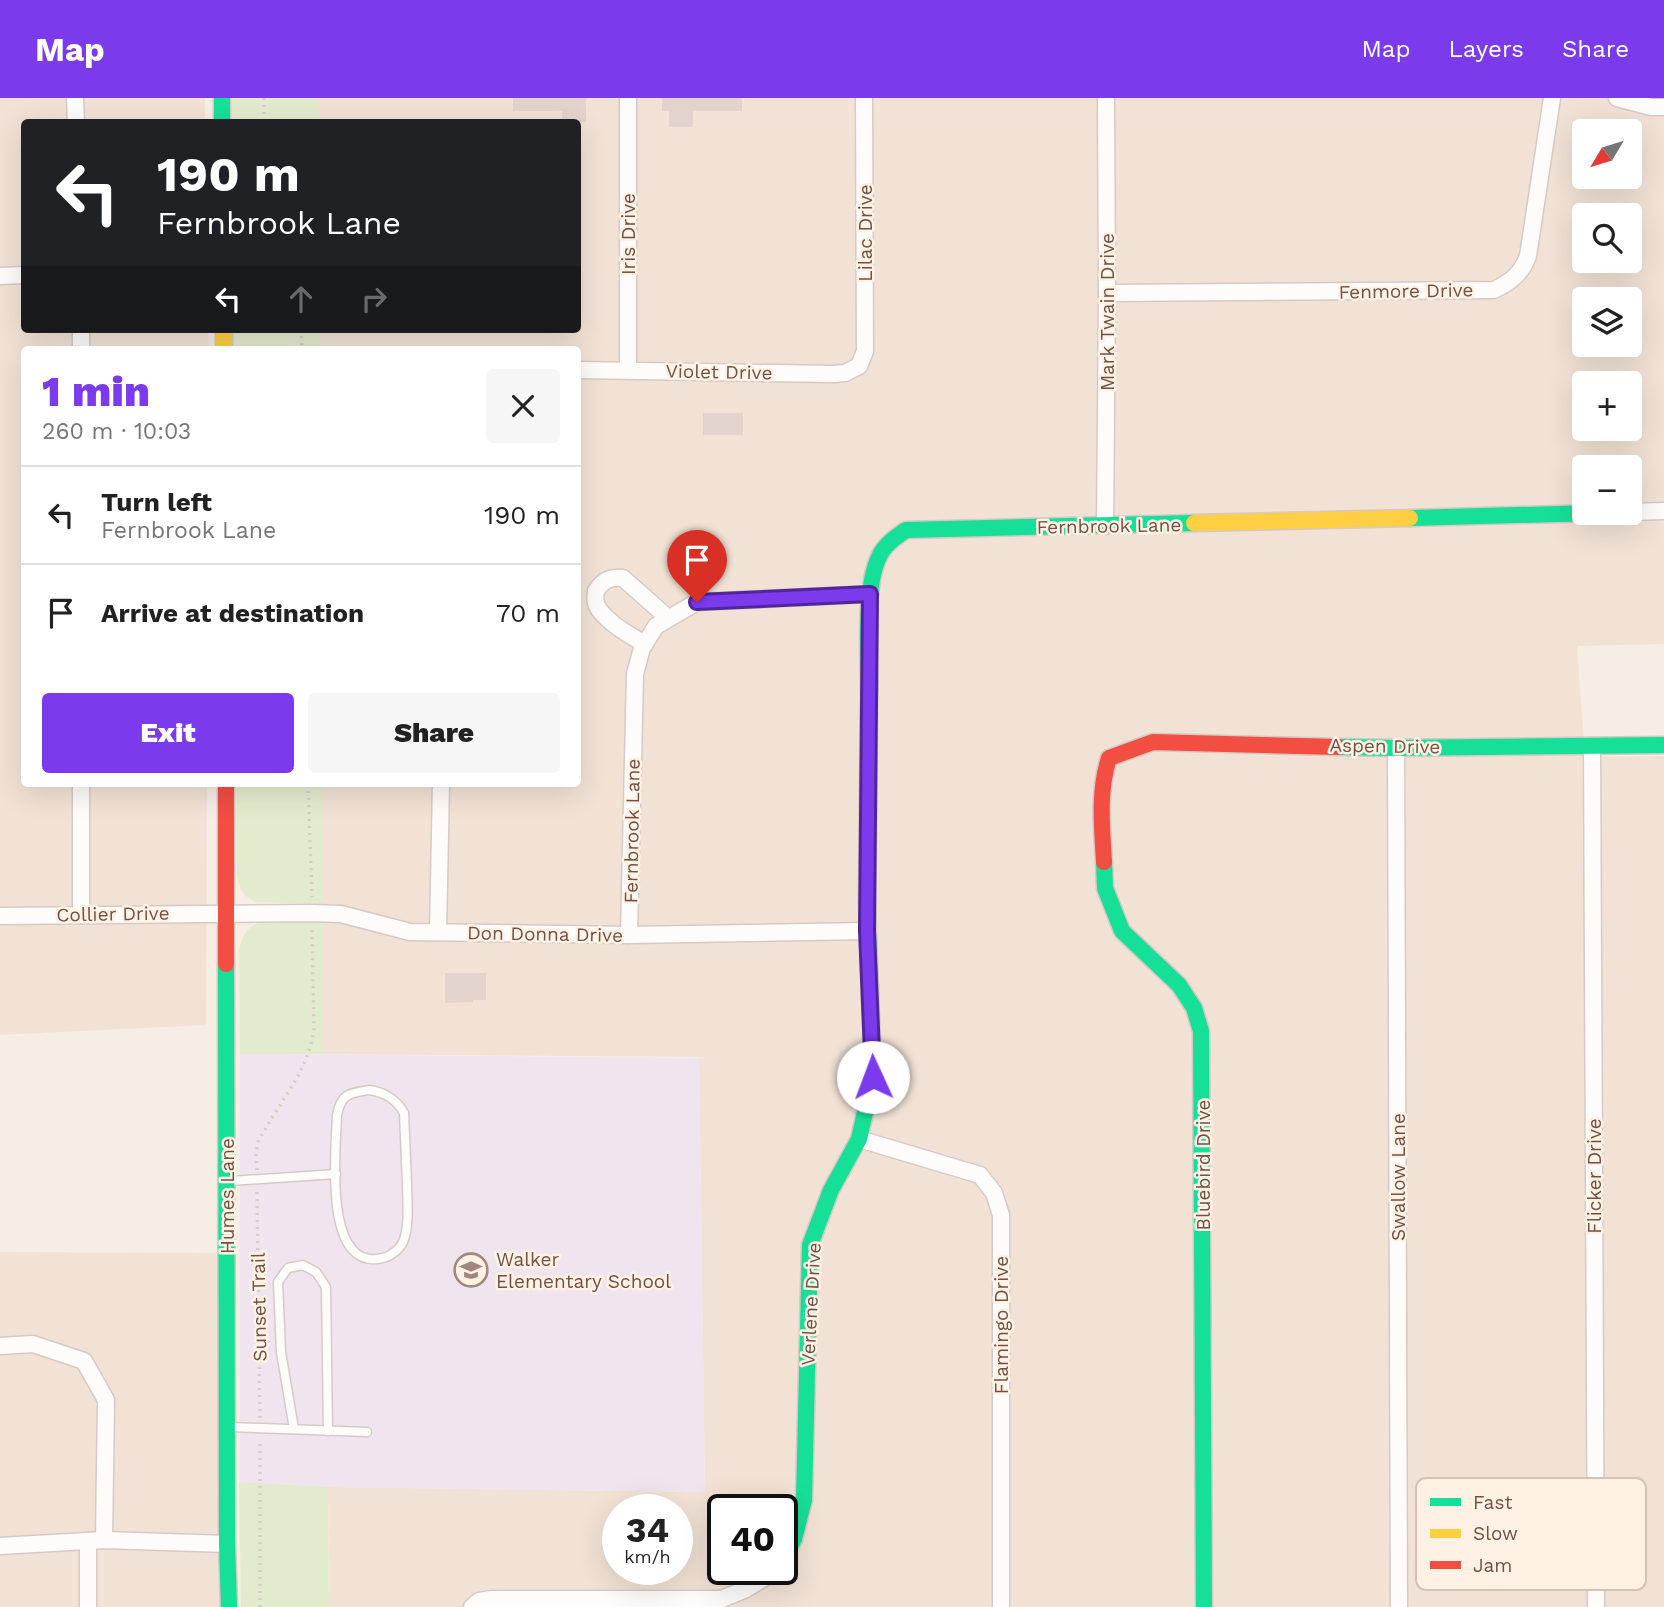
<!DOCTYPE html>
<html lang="en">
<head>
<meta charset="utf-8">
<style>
	:root { --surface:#fff; --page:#f6f6f6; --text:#222; --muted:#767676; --line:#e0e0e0; --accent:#7c3aed }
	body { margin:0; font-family:"Work Sans",sans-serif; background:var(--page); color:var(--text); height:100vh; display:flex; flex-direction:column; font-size:26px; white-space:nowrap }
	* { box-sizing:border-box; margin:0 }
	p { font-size:23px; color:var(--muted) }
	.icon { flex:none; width:38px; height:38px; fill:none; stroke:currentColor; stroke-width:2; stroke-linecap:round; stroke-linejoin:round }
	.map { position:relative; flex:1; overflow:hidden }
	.sheet { position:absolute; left:21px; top:248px; width:560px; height:441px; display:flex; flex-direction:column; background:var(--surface); border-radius:7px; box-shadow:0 7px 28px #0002 }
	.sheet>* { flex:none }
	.banner { position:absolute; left:21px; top:21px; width:560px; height:214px; border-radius:7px; box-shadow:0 7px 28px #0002; background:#202124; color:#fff; overflow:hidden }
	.needle { width:46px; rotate:232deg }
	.buttons { position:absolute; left:1572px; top:21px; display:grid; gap:14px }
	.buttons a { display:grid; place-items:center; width:70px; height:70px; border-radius:7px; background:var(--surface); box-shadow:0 7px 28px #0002; font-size:35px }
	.speed { position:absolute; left:602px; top:1396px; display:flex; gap:14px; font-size:35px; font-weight:700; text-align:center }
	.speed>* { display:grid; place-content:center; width:91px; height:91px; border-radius:50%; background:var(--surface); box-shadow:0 7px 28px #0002; line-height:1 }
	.speed small { font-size:18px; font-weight:400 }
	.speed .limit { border:4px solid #111; border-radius:10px; background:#fff; color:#111 }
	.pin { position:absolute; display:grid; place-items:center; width:60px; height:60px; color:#fff; margin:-72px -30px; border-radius:50% 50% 50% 0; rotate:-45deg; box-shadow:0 0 7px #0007 }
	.pin .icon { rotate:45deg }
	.me { position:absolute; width:77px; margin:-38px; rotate:358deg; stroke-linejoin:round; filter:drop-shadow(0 0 5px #0008) }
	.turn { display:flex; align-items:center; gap:24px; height:147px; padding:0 21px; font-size:32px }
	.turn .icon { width:91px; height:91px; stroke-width:2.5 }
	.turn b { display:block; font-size:49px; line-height:60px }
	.lanes { display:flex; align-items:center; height:66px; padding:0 21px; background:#0003; justify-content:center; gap:35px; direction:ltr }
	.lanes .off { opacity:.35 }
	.round { display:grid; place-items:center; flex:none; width:74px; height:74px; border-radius:7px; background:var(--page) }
	.head { display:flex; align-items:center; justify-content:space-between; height:119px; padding:0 21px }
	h1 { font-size:42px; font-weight:800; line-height:52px; color:var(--accent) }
	.action { display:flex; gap:14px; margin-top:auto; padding:14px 21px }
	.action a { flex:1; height:80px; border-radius:7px; background:var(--accent); color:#fff; font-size:28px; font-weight:800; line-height:80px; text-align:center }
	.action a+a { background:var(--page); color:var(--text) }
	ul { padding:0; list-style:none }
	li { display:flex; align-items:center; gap:21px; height:98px; padding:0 21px; border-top:2px solid var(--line) }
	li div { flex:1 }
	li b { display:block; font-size:26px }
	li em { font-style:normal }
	header { display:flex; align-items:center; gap:42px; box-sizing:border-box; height:98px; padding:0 35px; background:var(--accent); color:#fff }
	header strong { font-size:33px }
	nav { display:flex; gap:38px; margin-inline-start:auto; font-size:24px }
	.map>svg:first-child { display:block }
</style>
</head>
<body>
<header>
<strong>Map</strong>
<nav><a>Map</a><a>Layers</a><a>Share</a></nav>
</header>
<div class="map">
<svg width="1664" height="1509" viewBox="0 0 1664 1509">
	<rect width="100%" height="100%" fill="#f6ede5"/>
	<!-- residential -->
	<g fill="#f2e2d5" fill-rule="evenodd">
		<polygon points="0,0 205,0 205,24 24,24 24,231 208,231 209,252 24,252 24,686 207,686 206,927 0,937"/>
		<path d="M318,0H1664V546L1577,548L1585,659L1664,658V1509H329L328,1389L705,1394L699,960L706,959L323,956L322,686H578V252H320V231H578V24H318ZM1584,33H1629V79H1584ZM1584,117H1629V163H1584ZM1584,201H1629V247H1584ZM1584,285H1629V331H1584ZM1584,369H1629V415H1584ZM618,1412H677V1472H618ZM723,1412H782V1472H723Z"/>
		<polygon points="0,1154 219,1155 222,1509 0,1509"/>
	</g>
	<!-- education -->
	<polygon fill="#f0e4ef" points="240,956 699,960 705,1394 328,1389 240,1384"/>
	<!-- green -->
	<g fill="#e3ebcf">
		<rect x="232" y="0" width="86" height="24"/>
		<polygon points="231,231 320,231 320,252 237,252 233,246"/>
		<path d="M236,686H322L323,806L256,804C242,797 240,792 237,776Z"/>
		<path d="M323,823V956H240L239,851C242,841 244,833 254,827C266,820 307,823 323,823Z"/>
		<polygon points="239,1384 328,1389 329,1509 241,1509"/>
	</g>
	<!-- building -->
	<g fill="#e2d4cd">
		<polygon points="513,0 586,0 586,24 562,24 562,13 513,13"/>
		<polygon points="662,0 742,0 742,13 693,13 693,29 669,29 669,13 662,13"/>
		<rect x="703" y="315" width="40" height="22"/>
		<polygon points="445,875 486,875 486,902 473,902 473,904 445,905"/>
	</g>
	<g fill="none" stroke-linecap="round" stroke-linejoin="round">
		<defs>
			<g id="lane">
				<path d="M369,992C384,994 397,1002 404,1015C405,1039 406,1062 407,1085C407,1102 410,1128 403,1144C400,1151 391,1158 383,1160C322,1175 336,1050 337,1017C341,996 349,995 369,992Z"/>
				<polyline points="230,1083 336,1076"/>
				<polyline points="230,1329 367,1334"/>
				<polyline points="294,1331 281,1254 278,1184 288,1170 303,1167 316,1174 326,1189 328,1333"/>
			</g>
			<g id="street">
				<polyline points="75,0 76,24"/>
				<polyline points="1617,0 1651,9 1664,9"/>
				<polyline points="0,178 24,177"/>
				<path d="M1107,195L1494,192C1511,184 1521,176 1528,158L1552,0"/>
				<polyline points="81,252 81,231"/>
				<polyline points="578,272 834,276 845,275 859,268 865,253 864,0"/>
				<polyline points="628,272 628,0"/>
				<polyline points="1629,414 1664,413"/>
				<polyline points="1105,428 1107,195 1106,0"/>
				<path d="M645,546C629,537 608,525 598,510C595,505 595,498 596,493C603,482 610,479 623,480L668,520"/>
				<polyline points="1592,648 1596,1509"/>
				<polyline points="1396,650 1399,1509"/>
				<polyline points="81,816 81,686"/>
				<polyline points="0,818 312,815 341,816 410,834 629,837 867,833"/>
				<polyline points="438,834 441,686"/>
				<polyline points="629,837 635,576 642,550 656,528 697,504 870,496"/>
				<polyline points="859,1041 980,1077 994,1095 1001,1117 1001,1509"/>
				<polyline points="0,1248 33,1246 84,1263 106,1302 104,1442"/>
				<polyline points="0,1448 104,1442 227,1446"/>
				<polyline points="88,1509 88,1443"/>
				<polyline points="472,1509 479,1503 491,1501 722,1501 746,1491 772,1475 774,1472"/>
			</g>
			<g id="fast">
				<polyline points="222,0 222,24"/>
				<polyline points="1410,420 1594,415"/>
				<path d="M869,591C869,556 864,489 879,459C884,447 896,439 906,432L1194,425"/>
				<polyline points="1339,649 1396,650 1664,647"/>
				<polyline points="1104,764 1105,790 1122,833 1179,887 1194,910 1201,933 1204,1509"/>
				<polyline points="226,866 227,1446 229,1509"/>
				<polyline points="782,1462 794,1441 804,1402 810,1147 831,1092 859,1041 873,979 867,804"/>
			</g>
			<g id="slow">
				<polyline points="224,231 224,252"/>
				<polyline points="1194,425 1410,420"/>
				<polyline points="867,804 869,591"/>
			</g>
			<g id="jam">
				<polyline points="226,686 226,866"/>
				<path d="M1104,764C1102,729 1098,694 1109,660L1153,644L1339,649"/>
			</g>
		</defs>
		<!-- lane casing -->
		<use href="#lane" stroke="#d7cac4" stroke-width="11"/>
		<!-- street casing -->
		<use href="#street" stroke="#d7cac4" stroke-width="19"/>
		<!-- fast casing -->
		<use href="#fast" stroke="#d6c9c2" stroke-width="19"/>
		<!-- slow casing -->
		<use href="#slow" stroke="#d6c9c2" stroke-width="19"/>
		<!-- jam casing -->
		<use href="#jam" stroke="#d6c9c2" stroke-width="19"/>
		<!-- path -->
		<g stroke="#d7ccc8" stroke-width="3.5" stroke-dasharray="2 5" stroke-linecap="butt">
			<polyline points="264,0 264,24"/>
			<polyline points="301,231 302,252"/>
			<polyline points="308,686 312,799"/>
			<path d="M257,1072L256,1056L258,1044C278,1005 308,975 314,931L312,832"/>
			<polyline points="257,1094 260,1320"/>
			<polyline points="260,1509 260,1342"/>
		</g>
		<!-- lane -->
		<use href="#lane" stroke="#fefcfb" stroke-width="8"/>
		<!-- street -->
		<use href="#street" stroke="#fefcfb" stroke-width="16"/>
		<!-- fast -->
		<use href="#fast" stroke="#16e098" stroke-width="16"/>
		<!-- slow -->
		<use href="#slow" stroke="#ffcf43" stroke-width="16"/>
		<!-- jam -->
		<use href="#jam" stroke="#f24e42" stroke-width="16"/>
	</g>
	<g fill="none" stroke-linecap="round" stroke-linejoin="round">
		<defs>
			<polyline id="route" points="697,504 870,496 867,833 873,979"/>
		</defs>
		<!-- route casing -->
		<use href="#route" stroke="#51269a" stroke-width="18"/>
		<!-- route -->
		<use href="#route" stroke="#7c3aed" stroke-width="12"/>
	</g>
	<!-- icons -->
	<defs>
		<symbol id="school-ring" viewBox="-11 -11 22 22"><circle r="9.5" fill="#fff2e5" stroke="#a1887e" stroke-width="1.5"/><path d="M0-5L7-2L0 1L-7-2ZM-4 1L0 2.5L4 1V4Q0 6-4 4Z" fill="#a1887e"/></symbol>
	</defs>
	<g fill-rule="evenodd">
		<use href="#school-ring" x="452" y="1153" width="38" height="38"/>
	</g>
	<g text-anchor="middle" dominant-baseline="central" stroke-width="5" stroke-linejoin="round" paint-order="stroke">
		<!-- street labels -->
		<g font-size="19" fill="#735146" stroke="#fff2e5">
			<text transform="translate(865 135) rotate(-90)">Lilac Drive</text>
			<text transform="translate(628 136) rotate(-90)">Iris Drive</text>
			<text transform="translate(1406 193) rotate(-1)">Fenmore Drive</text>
			<text transform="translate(1107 214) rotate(-90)">Mark Twain Drive</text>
			<text transform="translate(719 274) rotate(1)">Violet Drive</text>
			<text transform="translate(1109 428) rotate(-1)">Fernbrook Lane</text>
			<text transform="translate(1385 648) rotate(1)">Aspen Drive</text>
			<text transform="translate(632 733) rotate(-89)">Fernbrook Lane</text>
			<text transform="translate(113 816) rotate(-1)">Collier Drive</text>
			<text transform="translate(545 836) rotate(1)">Don Donna Drive</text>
			<text transform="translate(1203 1067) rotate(-90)">Bluebird Drive</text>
			<text transform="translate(1594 1078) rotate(-90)">Flicker Drive</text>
			<text transform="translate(1398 1079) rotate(-90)">Swallow Lane</text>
			<text transform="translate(227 1098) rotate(-90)">Humes Lane</text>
			<text transform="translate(811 1206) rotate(-87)">Verlene Drive</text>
			<text transform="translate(259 1209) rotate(-91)">Sunset Trail</text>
			<text transform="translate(1001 1227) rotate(-90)">Flamingo Drive</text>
		</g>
		<!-- poi labels -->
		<g font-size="19" fill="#735146" stroke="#fff2e5" text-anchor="start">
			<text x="496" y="1161">Walker<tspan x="496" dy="22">Elementary School</tspan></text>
		</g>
	</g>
	<!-- legend -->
	<rect x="1416" y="1380" width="230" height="112" rx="10" fill="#fff2e5" stroke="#d5c2b5" stroke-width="2"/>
	<rect x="1430" y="1400" width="31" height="8" fill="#16e098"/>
	<rect x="1430" y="1431" width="31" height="9" fill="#ffcf43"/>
	<rect x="1430" y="1463" width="31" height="8" fill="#f24e42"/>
	<g font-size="19" fill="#735146">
		<text x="1473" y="1411">Fast</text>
		<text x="1473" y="1442">Slow</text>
		<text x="1473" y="1474">Jam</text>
	</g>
</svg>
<div class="buttons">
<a><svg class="needle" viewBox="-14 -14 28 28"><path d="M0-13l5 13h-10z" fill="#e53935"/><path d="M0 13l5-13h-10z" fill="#767676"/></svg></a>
<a><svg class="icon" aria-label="search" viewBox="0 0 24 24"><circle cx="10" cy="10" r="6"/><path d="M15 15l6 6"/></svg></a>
<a><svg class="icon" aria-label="layers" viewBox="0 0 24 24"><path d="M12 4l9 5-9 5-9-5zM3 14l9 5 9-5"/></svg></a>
<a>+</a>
<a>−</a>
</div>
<div class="speed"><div>34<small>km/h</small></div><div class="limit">40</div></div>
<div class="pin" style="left:697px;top:504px;background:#d93025"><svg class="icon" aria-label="arrive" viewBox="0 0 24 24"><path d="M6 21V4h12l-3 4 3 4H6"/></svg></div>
<svg class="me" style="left:873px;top:979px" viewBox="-20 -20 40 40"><circle r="19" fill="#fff"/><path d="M0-13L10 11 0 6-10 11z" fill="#7c3aed"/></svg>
<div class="banner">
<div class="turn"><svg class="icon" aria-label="left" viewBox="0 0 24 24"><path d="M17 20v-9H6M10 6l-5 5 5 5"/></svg><div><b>190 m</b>Fernbrook Lane</div></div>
<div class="lanes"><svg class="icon" aria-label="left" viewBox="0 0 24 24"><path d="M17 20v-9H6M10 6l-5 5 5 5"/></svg><svg class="icon off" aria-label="ahead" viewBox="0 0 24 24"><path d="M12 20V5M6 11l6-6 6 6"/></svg><svg class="icon off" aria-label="right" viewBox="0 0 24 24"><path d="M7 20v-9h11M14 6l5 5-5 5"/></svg></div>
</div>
<section class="sheet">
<div class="head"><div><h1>1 min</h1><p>260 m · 10:03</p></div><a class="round"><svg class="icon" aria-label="close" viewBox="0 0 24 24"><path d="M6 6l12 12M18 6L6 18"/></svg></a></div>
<ul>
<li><svg class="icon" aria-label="left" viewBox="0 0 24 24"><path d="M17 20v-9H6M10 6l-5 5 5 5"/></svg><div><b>Turn left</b><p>Fernbrook Lane</p></div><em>190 m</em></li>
<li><svg class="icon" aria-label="arrive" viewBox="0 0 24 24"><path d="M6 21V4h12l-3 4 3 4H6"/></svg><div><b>Arrive at destination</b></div><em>70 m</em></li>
</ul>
<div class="action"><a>Exit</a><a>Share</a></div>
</section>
</div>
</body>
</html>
